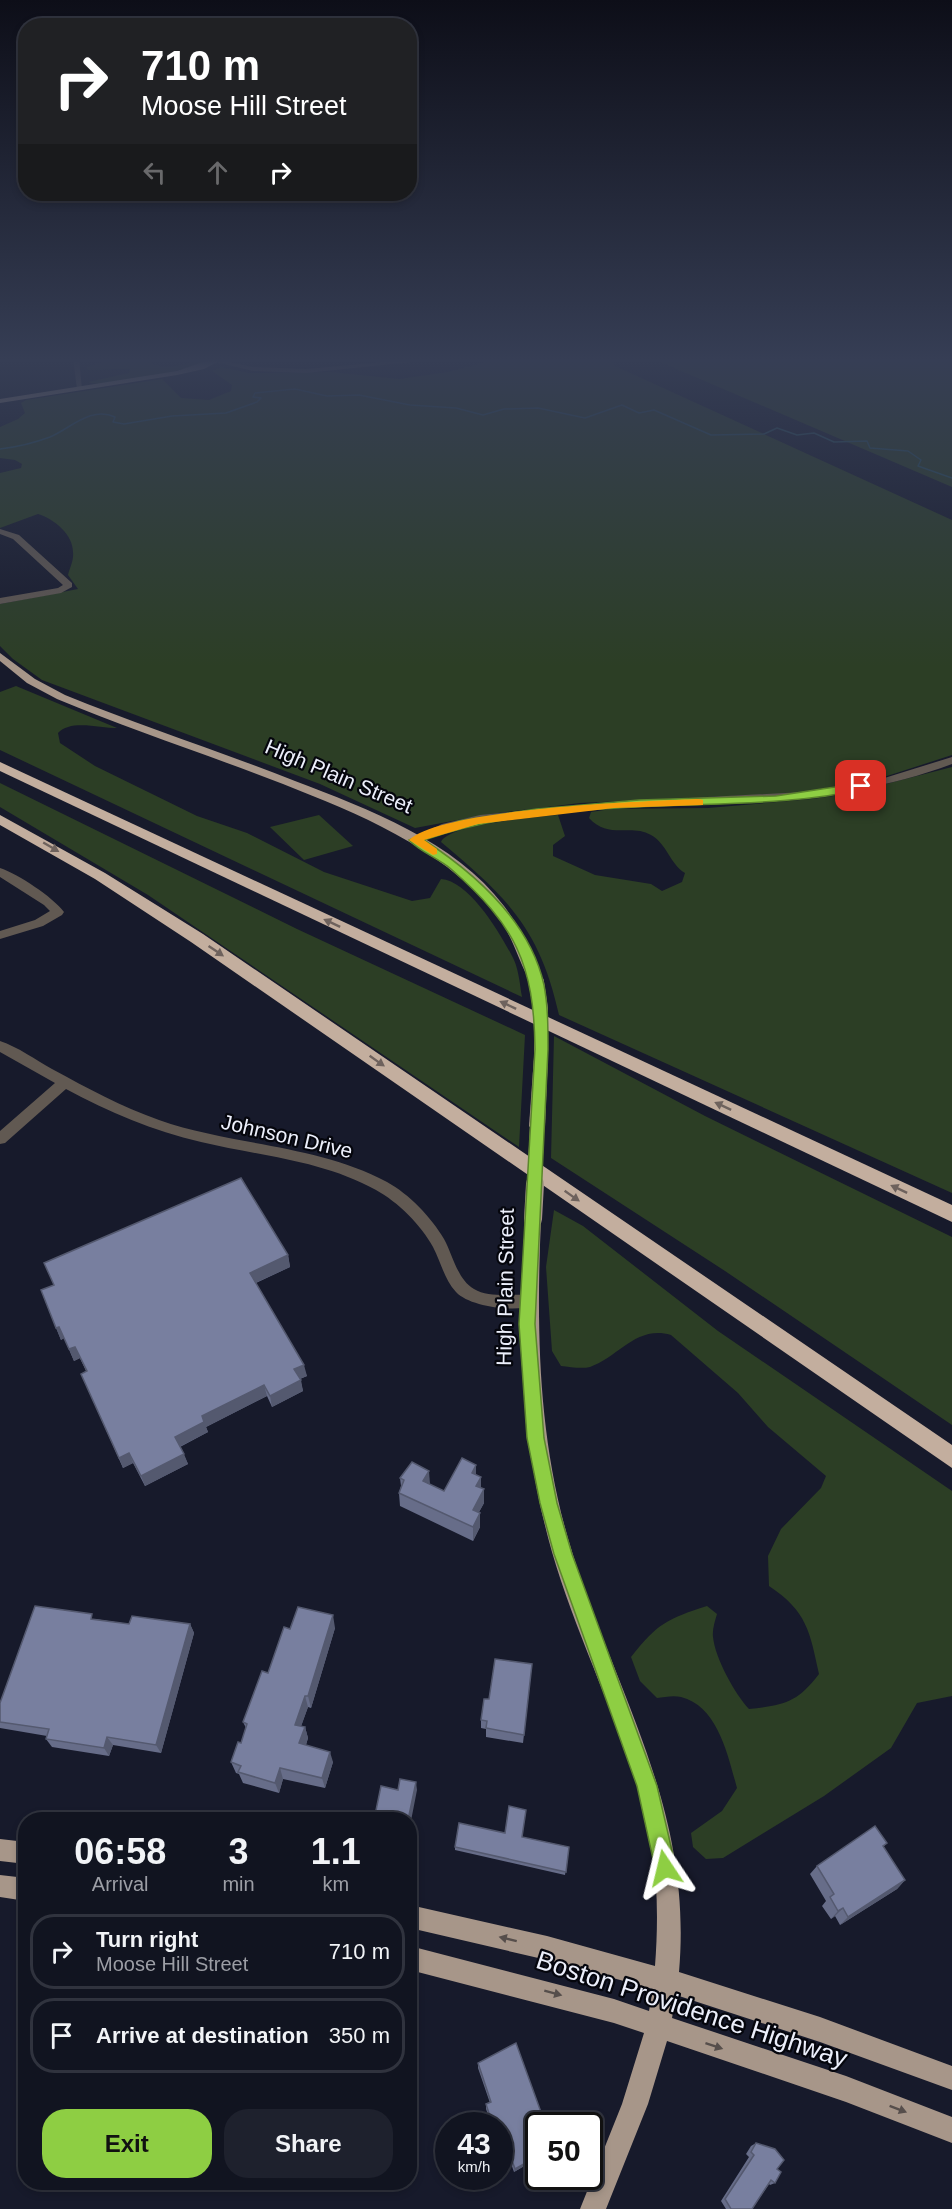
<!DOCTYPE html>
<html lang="en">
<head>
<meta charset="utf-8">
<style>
	:root { --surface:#111420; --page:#1e212d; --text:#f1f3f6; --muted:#9c9ea5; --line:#30333e; --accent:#8ece43 }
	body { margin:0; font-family:Helvetica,sans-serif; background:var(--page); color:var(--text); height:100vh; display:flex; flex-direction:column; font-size:22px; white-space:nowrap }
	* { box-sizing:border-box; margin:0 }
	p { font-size:20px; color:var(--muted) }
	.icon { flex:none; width:33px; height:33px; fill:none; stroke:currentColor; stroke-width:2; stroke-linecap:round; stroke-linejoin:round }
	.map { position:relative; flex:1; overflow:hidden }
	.drawer { position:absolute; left:18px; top:1812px; width:399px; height:378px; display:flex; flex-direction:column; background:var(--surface); border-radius:24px; box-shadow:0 3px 9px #0003,0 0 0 2px var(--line) }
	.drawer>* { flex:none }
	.top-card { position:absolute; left:18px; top:18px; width:399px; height:183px; border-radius:24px; box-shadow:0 3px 9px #0003,0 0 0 2px var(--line); background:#202124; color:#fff; overflow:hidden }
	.speed { position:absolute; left:435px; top:2112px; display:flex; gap:12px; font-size:30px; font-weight:700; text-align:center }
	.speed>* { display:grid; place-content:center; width:78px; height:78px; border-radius:50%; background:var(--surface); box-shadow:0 3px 9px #0003,0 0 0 2px var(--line); line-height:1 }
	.speed small { font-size:15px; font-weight:400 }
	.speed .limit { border:3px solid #111; border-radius:9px; background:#fff; color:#111 }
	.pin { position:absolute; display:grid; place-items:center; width:51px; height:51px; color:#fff; margin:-26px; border-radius:12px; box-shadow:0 3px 9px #0006 }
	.me { position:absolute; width:66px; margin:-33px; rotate:350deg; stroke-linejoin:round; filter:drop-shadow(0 0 4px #0008) }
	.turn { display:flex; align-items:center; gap:21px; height:126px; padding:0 24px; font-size:27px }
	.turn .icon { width:78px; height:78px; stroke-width:2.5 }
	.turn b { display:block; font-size:42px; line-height:51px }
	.lanes { display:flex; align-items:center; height:57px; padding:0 24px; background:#0003; justify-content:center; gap:30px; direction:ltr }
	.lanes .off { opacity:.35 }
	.eta { display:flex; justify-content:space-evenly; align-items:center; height:102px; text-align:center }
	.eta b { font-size:36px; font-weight:700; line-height:42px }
	.primary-button { display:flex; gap:12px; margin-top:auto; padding:12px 24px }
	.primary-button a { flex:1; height:69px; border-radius:24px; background:var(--accent); color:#111; font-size:24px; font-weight:700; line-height:69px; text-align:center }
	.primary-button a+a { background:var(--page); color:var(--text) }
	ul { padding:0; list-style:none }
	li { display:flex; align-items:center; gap:18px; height:75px; margin:0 12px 9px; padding:0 12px; border:3px solid var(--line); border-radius:24px }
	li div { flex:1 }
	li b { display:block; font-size:22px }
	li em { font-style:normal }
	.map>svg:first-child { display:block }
</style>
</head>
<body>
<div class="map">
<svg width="952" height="2209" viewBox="0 0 952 2209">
	<rect width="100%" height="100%" fill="#171a2b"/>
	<!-- green -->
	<g fill="#2c3e25">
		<path d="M114,358H145C167,378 190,358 215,358C196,368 105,390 88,382L129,373L130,369L88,370L87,367Z"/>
		<path d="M500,358H611L615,366L952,520V755L884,777L799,793L580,803L490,814L415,828L320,784L42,680L13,659L0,646V604L78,589L68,575C70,567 74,560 73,552C73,534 54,519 38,514L0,528V473L21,468L22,464L15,460L0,458V427L18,419L25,413L21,403L26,400L162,379L181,398L209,400L231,391L232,385L212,371L221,367L249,373L331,372L399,379L448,372Z"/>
		<polygon points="656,358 952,358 952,487 658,361"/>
		<path d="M16,686L117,728C100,728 70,719 58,733L60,743L95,766L197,816L247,833L324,872L412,901L430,898L441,879C470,881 502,936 514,960C519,971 520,986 522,997L0,750V692Z"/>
		<path d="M952,767V1193L559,1015C540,929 507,897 441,842C448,824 537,817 558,815L565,836L553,845V856L595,875L651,884L662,891L682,882L685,873C670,864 667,844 651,835C631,823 609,840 589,818L591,812L611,809L708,808L812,799L847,794Z"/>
		<polygon points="0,783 297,929 525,1035 519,1147 148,895 0,807"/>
		<polygon points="319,815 353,846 304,860 270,827"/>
		<polygon points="554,1036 705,1116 952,1237 952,1425 725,1271 551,1158"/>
		<path d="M554,1210L583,1226L718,1331L952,1491V1696L917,1703L891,1748L824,1796L723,1858L706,1859L693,1847L691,1833L722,1811L737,1788C728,1756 718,1706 681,1697C674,1695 664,1697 657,1698L640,1681L631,1657C658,1623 667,1619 707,1606L717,1614C715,1621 712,1630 713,1637C715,1658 735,1694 749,1709C784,1705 797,1703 819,1674C810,1632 807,1611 769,1586L768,1556L781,1529L821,1488L826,1476L768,1427L738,1393L671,1335C636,1325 619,1357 590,1367C582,1369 570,1367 561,1366L552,1351L546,1267Z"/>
	</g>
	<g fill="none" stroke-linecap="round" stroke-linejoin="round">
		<!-- stream -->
		<path stroke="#2a505d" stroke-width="1.5" d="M0,449C17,447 34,443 50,437C71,428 91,406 115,417L113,422L124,424L172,416L226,413L257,402L261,398L253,397L255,393L295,389L327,396L359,395L410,405L456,408L483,415L504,409L538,408L585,418L622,405L639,413L654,410L711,435L764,434L777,428L797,435L814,433L834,442L867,441L870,448L908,451L921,460L918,466L952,478"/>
		<!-- minor -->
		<g fill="#615952" fill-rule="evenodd">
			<polygon points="73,358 79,358 82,390 77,389"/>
			<polygon points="427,358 450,358 306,373 253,371 212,361 215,359 253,367 306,369"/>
			<polygon points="0,529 19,535 72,583 72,587 61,593 0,604 0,598 58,588 63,585 13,539 0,534"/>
			<path d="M952,757V764C800,821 637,794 480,822C465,825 450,829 436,834C429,837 422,841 415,843L409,840L442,824L480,815L613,802L804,792L878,780Z"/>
			<path d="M0,868C18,874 53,897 64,912L62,915L43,926L0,939V931L35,920L50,911L44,905L0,877Z"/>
			<path d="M0,1041C18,1047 36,1060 52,1069C87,1088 122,1107 159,1120C233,1146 316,1144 387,1182C409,1194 431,1217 444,1239C453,1255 457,1279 474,1289C489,1298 512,1294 528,1295L533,1296L536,1301L533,1306C514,1312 470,1307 456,1292C444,1279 441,1262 433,1247C421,1225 398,1202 376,1190C322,1160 260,1156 201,1142C153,1131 109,1112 66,1089L5,1143L0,1144V1131L55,1083L0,1052Z"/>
		</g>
		<!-- major -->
		<g fill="#a79689" fill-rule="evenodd">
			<polygon points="215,358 225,358 204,369 177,375 0,403 0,399 177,371"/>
			<path d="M0,653L35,679L65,695C141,726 219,751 295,781C368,809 455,841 504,906C522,930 533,955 544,982L542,985H532C517,960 513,933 492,909C438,846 359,814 283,784C208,755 132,730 57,699L27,683L0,661Z"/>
			<polygon points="541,1052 548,1057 545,1126 542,1130 532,1130 529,1126 534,1057"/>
			<path d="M533,1213L539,1214L541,1219C536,1333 538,1445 573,1555C619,1700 693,1812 679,1972L820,2017L952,2066V2090L820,2042L676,1995L672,2018L846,2076L952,2117V2143L846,2102L667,2041L648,2104L606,2209H580L622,2104L644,2033L614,2023L410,1970V1946L614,1999L649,2011L653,1989L547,1960L410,1928V1905L547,1936L655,1966C658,1927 658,1887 652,1848C633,1744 581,1652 552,1552C520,1439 518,1335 525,1219L527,1214Z"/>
			<polygon points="0,1839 26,1842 26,1864 0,1861"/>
			<polygon points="0,1875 26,1878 26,1901 0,1897"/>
		</g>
		<!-- highway -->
		<g fill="#c3ae9e" fill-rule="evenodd">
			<polygon points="0,762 952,1205 952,1222 0,771"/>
			<polygon points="0,815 105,873 203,934 952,1445 952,1468 191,942 95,879 0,825"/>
		</g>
		<!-- major-bridge-far1 -->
		<g stroke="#a79689" stroke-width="14">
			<polyline points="537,982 541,1009 541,1057"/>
			<polyline points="534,1185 537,1126"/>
		</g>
		<!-- major-bridge -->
		<polyline stroke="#a79689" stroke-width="18" points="533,1219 535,1184"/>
	</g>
	<!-- wall -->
	<g fill="#676d89">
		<polygon points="288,1255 290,1267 256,1283 307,1376 300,1379 303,1391 272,1407 267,1396 206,1427 208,1432 180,1447 188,1464 145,1486 133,1463 123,1468 81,1374 86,1371 80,1358 74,1361 64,1338 61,1340 41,1290"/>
		<polygon points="476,1475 481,1488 484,1489 484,1503 479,1512 480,1513 480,1527 473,1541 400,1506 399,1493 401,1486 400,1478 444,1491"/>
		<polygon points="95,1619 129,1624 190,1624 194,1633 161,1753 113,1745 109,1756 52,1747 46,1739 47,1736 0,1728 0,1703"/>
		<polygon points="335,1628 311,1708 308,1707 301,1726 305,1727 308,1738 306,1745 333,1762 325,1788 283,1779 279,1793 243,1783 239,1774 236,1773 231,1762 241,1743 246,1728 243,1722 290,1629"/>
		<polygon points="532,1664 523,1743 486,1737 486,1729 481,1728 481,1720 489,1699"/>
		<polygon points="522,1837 569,1847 565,1875 455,1850 455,1847"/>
		<polygon points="887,1843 883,1847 905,1880 897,1889 840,1925 835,1916 831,1919 822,1906 826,1901 810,1874 817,1866"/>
		<polygon points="478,2063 538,2126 538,2158 514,2172 500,2133 500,2126 492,2126 486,2109 486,2104 490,2103 478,2068"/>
		<polygon points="756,2143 777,2169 775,2183 770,2185 769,2184 752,2209 726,2209 721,2201 749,2157 746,2154 751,2146"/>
	</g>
	<!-- shaded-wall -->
	<g fill="#54596f">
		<polygon points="288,1255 290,1267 253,1284 250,1273"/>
		<polygon points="59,1327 64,1338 61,1340 56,1328"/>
		<polygon points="75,1347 80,1358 74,1361 69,1349"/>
		<polygon points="304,1365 307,1376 297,1380 294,1369"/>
		<polygon points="301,1380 303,1391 272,1407 270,1396"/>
		<polygon points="264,1385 267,1396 206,1427 208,1432 179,1447 175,1437 202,1416"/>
		<polygon points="129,1453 133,1463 123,1468 119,1458"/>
		<polygon points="184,1454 188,1464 145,1486 141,1476"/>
		<polygon points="476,1465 476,1479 472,1473"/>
		<polygon points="429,1471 430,1484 423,1481"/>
		<polygon points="481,1477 481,1491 476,1486"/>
		<polygon points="484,1489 484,1503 473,1523 473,1510"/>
		<polygon points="480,1513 480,1527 473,1541 473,1527"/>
		<polygon points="333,1615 335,1628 311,1708 308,1696"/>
		<polygon points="190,1624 194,1633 161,1753 156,1745"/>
		<polygon points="305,1696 308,1707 298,1735 295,1725"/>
		<polygon points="305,1727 308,1738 303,1754 299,1743"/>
		<polygon points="107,1737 113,1745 109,1756 104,1748"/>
		<polygon points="330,1752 333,1762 325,1788 322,1778"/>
		<polygon points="280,1768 283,1779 279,1793 275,1783"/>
		<polygon points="416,1782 417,1790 410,1826 410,1820 408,1820"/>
		<polygon points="905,1880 897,1889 840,1925 848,1917"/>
		<polygon points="843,1908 835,1916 831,1919 838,1911"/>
		<polygon points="538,2156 538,2158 514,2172 515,2169"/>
	</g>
	<!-- building -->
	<g fill="#787f9f" stroke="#54596f" stroke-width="1.5">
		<polygon points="241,1178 288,1255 250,1273 304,1365 294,1369 301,1380 270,1396 264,1385 202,1416 204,1422 175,1437 184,1454 141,1476 129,1453 119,1458 81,1374 87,1371 75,1347 69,1349 59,1327 56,1328 41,1290 54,1285 44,1263"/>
		<polygon points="462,1458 476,1465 472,1473 481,1477 476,1486 484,1489 473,1510 480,1513 473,1527 399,1493 404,1480 400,1478 412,1462 429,1471 423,1481 444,1491"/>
		<polygon points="35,1606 92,1614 91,1619 129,1624 132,1616 190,1624 156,1745 107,1737 104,1748 46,1739 49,1729 0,1722 0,1703"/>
		<polygon points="298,1607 333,1615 308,1696 305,1696 295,1725 305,1727 299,1743 330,1752 322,1778 280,1768 275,1783 238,1772 241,1766 231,1762 238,1742 241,1743 247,1724 243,1722 262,1671 268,1673 284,1627 290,1629"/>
		<polygon points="495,1659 532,1664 524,1735 486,1728 487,1721 481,1720 484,1699 489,1699"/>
		<polygon points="400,1779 416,1782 408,1820 374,1820 381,1786 398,1790"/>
		<polygon points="509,1806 526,1810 522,1837 569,1847 566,1872 455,1847 459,1823 505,1833"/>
		<polygon points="875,1826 887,1843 883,1846 905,1880 848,1917 843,1908 838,1911 830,1897 834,1894 817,1866"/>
		<polygon points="516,2043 546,2126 538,2126 538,2156 515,2169 501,2129 500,2130 500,2126 493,2126 486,2104 491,2102 478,2063"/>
		<polygon points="756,2143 775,2149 784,2160 777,2169 781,2172 775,2183 771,2180 752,2209 731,2209 725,2199 754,2155 751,2152"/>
	</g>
	<!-- one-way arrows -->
	<defs><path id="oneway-solid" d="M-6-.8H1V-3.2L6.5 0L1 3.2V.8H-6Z" transform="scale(1.5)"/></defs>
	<g fill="#6e625d">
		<use href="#oneway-solid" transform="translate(51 847) rotate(30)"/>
		<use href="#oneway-solid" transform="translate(332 923) rotate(-155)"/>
		<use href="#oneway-solid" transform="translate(216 951) rotate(34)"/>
		<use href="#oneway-solid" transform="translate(508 1005) rotate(-155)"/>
		<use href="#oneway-solid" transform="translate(377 1061) rotate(35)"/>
		<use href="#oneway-solid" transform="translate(723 1106) rotate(-155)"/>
		<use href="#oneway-solid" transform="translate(899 1189) rotate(-155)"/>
		<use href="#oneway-solid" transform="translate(572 1196) rotate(35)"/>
	</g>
	<g fill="#564e4b">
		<use href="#oneway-solid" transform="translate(508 1939) rotate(-166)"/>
		<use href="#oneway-solid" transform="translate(553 1993) rotate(15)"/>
		<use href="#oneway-solid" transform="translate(714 2046) rotate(18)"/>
		<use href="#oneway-solid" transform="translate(898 2109) rotate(21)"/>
	</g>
	<!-- sky -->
	<linearGradient id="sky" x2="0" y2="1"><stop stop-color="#0d0e18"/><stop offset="0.54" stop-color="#363e55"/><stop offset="1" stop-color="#363e55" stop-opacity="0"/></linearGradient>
	<rect width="952" height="667" fill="url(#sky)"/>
	<!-- route -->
	<path fill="#8ece43" stroke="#5c862c" stroke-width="1.5" d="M861,783L865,784V789C807,802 747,803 688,805C600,808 508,811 424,840C476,874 530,921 544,985C548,1006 548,1027 548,1049L535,1324L544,1438L557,1503L572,1554L657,1786L676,1868L673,1875L665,1878L658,1875L655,1868L637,1786L554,1554L540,1503L527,1438L519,1324L535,1049C534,963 515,925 451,869C438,858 420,852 409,840L459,821L536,809L639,800L776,796Z"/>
	<!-- slow -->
	<path fill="#f59e0b" d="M699,799L703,800V805L614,808L478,824L424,840L437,849V854L433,855L409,840C443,808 646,801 699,799Z"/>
	<g text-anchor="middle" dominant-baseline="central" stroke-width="4.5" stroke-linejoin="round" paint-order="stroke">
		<!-- street labels -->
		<g font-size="21" fill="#eceffb" stroke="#05060d">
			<text transform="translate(339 776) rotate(23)">High Plain Street</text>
			<text transform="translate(287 1136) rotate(13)">Johnson Drive</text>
			<text transform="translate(505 1287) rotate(-89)">High Plain Street</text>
		</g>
		<!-- near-street labels -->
		<g font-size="26" fill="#eceffb" stroke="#05060d">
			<text transform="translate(692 2009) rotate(18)">Boston Providence Highway</text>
		</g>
	</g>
</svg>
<div class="speed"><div>43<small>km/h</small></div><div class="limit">50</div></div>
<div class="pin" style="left:861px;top:786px;background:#d93025"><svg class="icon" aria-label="arrive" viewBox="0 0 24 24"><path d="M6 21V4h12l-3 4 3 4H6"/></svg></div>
<svg class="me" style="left:665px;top:1868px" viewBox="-20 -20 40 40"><path d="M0-17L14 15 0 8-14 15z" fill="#8ece43" stroke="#fff" stroke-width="4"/></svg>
<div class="top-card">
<div class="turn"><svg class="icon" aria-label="right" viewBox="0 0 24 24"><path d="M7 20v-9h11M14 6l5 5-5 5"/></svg><div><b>710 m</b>Moose Hill Street</div></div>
<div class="lanes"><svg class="icon off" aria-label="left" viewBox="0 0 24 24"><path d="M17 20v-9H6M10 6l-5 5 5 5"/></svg><svg class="icon off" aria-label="ahead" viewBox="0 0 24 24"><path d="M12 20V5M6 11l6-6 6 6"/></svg><svg class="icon" aria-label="right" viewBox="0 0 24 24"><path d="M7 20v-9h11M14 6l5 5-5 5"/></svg></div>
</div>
<section class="drawer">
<div class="eta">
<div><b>06:58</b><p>Arrival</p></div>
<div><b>3</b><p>min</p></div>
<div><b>1.1</b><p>km</p></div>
</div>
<ul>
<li><svg class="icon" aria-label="right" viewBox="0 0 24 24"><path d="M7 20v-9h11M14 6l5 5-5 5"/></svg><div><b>Turn right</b><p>Moose Hill Street</p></div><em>710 m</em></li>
<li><svg class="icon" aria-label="arrive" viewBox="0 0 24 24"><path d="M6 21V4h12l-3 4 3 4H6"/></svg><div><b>Arrive at destination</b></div><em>350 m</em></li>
</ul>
<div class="primary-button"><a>Exit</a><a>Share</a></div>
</section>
</div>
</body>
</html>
